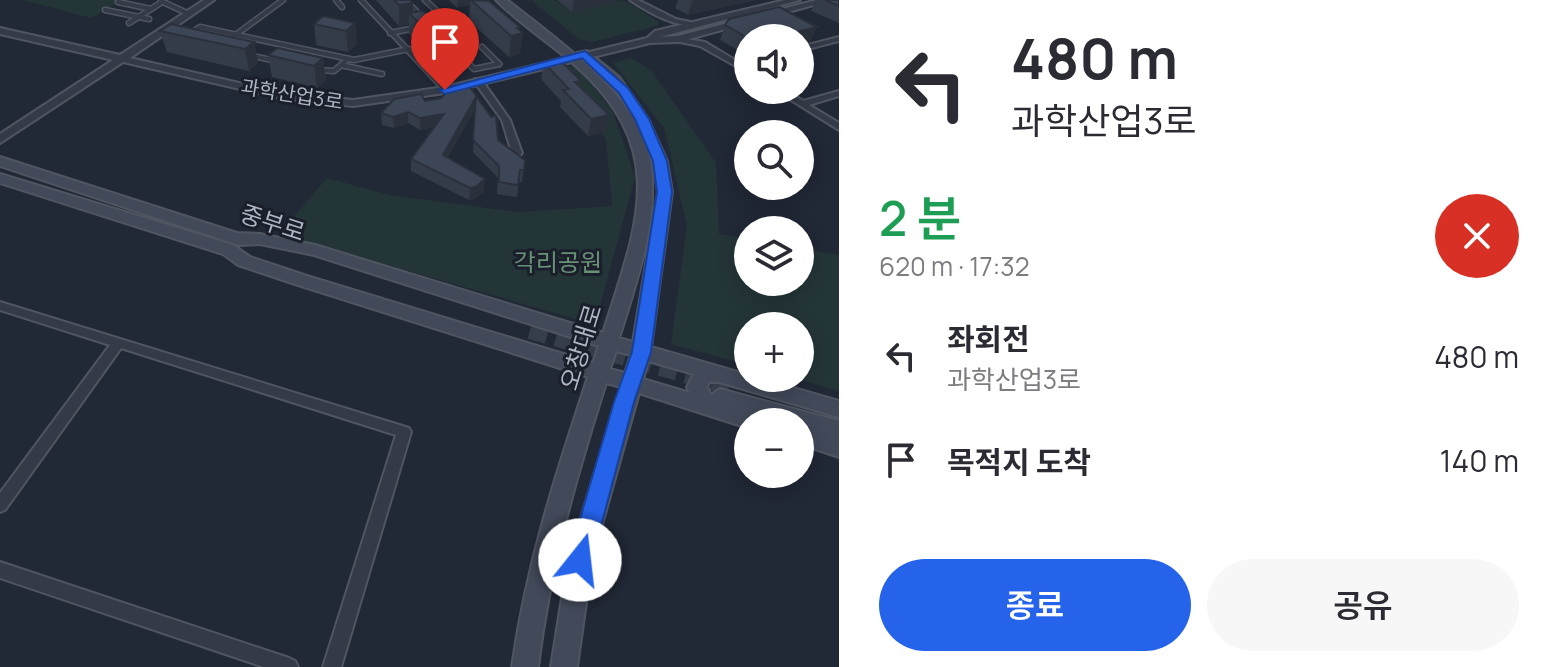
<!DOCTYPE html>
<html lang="ko">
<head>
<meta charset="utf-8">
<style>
	:root { --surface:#fff; --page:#f7f7f7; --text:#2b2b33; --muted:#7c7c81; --accent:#2563eb }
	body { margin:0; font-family:Manrope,"Noto Sans KR",sans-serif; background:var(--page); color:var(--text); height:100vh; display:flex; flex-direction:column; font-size:30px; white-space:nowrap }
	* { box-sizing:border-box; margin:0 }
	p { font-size:26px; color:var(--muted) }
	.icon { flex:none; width:44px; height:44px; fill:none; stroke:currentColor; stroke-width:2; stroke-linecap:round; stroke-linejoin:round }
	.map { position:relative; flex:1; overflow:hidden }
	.side { display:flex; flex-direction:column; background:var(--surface); width:720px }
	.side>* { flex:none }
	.top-card { background:#fff; color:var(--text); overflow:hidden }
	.buttons { position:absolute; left:734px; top:24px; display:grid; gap:16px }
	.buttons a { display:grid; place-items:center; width:80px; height:80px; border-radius:50%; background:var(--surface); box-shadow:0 4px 20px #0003; font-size:40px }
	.pin { position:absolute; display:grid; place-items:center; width:68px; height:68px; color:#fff; margin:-82px -34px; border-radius:50% 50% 50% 0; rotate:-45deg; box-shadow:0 0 8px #0007 }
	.pin .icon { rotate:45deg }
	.me { position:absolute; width:88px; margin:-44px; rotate:16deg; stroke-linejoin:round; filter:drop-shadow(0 0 6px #0008) }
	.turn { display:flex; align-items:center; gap:28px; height:168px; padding:0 40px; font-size:36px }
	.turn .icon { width:104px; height:104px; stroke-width:2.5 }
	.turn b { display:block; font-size:56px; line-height:68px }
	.round { display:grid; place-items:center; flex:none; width:84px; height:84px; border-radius:42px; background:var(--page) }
	.head { display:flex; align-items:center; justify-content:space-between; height:136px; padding:0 40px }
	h1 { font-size:48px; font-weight:600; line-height:60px; color:#1e9e55 }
	.primary-button { display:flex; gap:16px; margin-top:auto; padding:16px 40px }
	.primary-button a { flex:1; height:92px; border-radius:48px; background:var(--accent); color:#fff; font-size:32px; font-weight:600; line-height:92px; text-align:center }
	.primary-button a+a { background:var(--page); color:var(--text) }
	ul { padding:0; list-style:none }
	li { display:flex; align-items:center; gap:24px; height:104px; padding:0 40px }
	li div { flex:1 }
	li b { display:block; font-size:30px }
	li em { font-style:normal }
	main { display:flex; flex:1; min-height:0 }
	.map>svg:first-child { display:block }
</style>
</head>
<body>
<main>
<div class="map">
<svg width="839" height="667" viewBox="0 0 839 667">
	<rect width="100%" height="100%" fill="#212836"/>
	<!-- green -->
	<g fill="#243538">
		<polygon points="23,0 123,0 91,18"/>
		<polygon points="531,0 555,0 572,12 624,0 659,22 657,26 592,42 579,39"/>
		<polygon points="631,58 651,70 716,163 719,234 748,239 748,282 800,282 800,248 839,255 839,391 793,378 800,378 800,326 748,326 748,365 671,344 687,226 664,128 613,63"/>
		<polygon points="577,65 613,112 635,177 598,313 583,321 279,234 327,178 389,195 518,212 612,206 606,139 545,70"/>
	</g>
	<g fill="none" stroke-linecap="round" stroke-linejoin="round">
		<!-- secondary-tunnel -->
		<polyline stroke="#363d4b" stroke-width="18" stroke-dasharray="18 9" stroke-linecap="butt" points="530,330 735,388"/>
		<defs>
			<g id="service">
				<polyline points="336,0 342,7"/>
				<polyline points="361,0 445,90"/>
				<polyline points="405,0 422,17"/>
				<polyline points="425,0 440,14 426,17"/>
				<polyline points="161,1 189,14"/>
				<polyline points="118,2 151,9"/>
				<polyline points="105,10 149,19"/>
				<polyline points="129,23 162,2"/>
				<polyline points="191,33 200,27 354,60 409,49"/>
				<polyline points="390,33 415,28"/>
				<polyline points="234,36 283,0"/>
				<polyline points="482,47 499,64"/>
				<polyline points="458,53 474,69 499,64"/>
				<polyline points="253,56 277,61"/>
				<polyline points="341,65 382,74"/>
				<polyline points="319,70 334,71 348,59"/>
			</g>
			<g id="minor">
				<path d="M630,0H638L676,19L700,24C678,30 648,12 630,0Z"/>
				<polygon points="675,37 705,42 748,68 748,73 700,46 675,41"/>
				<polygon points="839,37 839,41 800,51 800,47"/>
				<polygon points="475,79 481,79 510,120 522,153 520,155 517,156 512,153 502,120 474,81"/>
				<polygon points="775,90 785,90 803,101 839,91 839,96 809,105 839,123 839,130"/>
				<polygon points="0,302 409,428 411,432 341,667 323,667 396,435 121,348 5,510 0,512 0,493 110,345 0,310"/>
				<polygon points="0,562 289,658 295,661 298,667 264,667 0,578"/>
			</g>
			<polygon id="tertiary" points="204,0 214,0 130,58 279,92 353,100 445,87 647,38 655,31 785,0 800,0 660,37 678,36 817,0 832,0 678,42 650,43 445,93 353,106 279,98 123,62 0,143 0,134 113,60 0,34 0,28 120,55"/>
			<path id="secondary" d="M496,0H507C555,38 604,72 638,124L611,82L577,53L587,51L619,77L648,119L667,161L672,192L651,347L748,375V378H759L839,401V417L719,382H709L707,387L711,395L720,389L839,421V439L830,436L839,439V457L800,444V422H780L765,418L767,422H748V428L639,393L592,560L577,667H551L568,560L621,387L606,383C576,478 550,567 538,667H512C527,562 555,477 588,377L295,284L238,265L223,254L0,183V174L233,245L250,257L307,276L593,363L599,346L314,255L260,244L239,245L0,166V157L237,233L260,234L315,245L603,333C636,227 672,152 576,66C550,43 520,24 496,0ZM648,149L653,161L658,192L633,342L619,338C638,277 662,213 648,149ZM616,351L631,355L625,373L610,369ZM648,361L694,374L687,387L690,393L643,379Z"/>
		</defs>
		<!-- service casing -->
		<use href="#service" stroke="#4f5561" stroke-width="7"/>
		<!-- minor casing -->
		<use href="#minor" stroke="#4f5561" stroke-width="4"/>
		<!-- tertiary casing -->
		<use href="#tertiary" stroke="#4f5561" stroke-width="4"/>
		<!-- secondary casing -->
		<use href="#secondary" stroke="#4f5561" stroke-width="4"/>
		<!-- service -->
		<use href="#service" stroke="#343a47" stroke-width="4"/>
		<!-- minor -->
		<use href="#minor" fill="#343a47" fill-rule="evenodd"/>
		<!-- tertiary -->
		<use href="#tertiary" fill="#343a47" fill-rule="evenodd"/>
		<!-- secondary -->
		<use href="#secondary" fill="#424959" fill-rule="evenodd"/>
	</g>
	<!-- wall -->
	<g fill="#343c4a">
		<polygon points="376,0 410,0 413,13 458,42 458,46 462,50 461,72 446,72 409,34 409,24 399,26"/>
		<polygon points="449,0 488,0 520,27 520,54 509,57 469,21 470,5 457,8"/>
		<polygon points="557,0 617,0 616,2 572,12"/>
		<polygon points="678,0 756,0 688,15 675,8"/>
		<polygon points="816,0 839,0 839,23 811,11"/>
		<polygon points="355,23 357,44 348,52 316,45 314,24"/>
		<polygon points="725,25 811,41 748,38 748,56 720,40"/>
		<polygon points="160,31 254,42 258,63 249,71 167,52"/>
		<polygon points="268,55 323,58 326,80 317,88 272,77"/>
		<polygon points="544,63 580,87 605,132 588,136 560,107 561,101 541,79"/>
		<polygon points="470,87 498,140 525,160 522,182 519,182 517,197 497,194 498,178 473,152 476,108 447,158 484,191 475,199 469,200 411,171 411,159 434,127 420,130 408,123 394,128 382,125 381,113 425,101 441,98"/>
	</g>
	<!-- shaded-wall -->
	<g fill="#2b313c">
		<polygon points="458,0 471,0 470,5 457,8"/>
		<polygon points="574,0 617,0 616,2 572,12"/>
		<polygon points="697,0 756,0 688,15 692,1"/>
		<polygon points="413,3 413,17 409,13 409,24 399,26 399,5"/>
		<polygon points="355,23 357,44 348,52 346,31"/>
		<polygon points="520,27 520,34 523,33 520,54 509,57 511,36 517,28"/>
		<polygon points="817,27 811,41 800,44 800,38 773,38"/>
		<polygon points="254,42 258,63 249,71 245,49"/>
		<polygon points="323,58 326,80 317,88 314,66"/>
		<polygon points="476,97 476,108 442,167 443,155"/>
		<polygon points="408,112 408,123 394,128 393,117"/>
		<polygon points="444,114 444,125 420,130 420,118"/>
		<polygon points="609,115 605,132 588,136 591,119"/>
		<polygon points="485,179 484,191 475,199 469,200 470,188"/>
	</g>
	<!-- building -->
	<g fill="#3d4656" stroke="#2b313c" stroke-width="2">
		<polygon points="394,0 410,0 413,3 399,5"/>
		<polygon points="471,0 489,1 520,27 517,28 523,33 511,36"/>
		<polygon points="825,0 839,0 839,6"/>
		<polygon points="779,7 817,27 773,38 748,38 725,25 729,19"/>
		<polygon points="422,11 429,14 458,42 454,42 462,50 446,51 409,13"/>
		<polygon points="323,16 355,23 346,31 314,24"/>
		<polygon points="171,24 254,42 245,49 160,31"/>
		<polygon points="278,48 323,58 314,66 268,55"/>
		<polygon points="562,62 581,81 575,82 609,115 591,119 563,90 569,89 544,63"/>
		<polygon points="470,87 491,117 496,116 498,140 525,160 524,170 520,170 518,185 499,182 499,166 473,140 476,97 443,155 485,179 476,187 470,188 411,159 444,114 420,118 408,112 393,117 381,113 394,99 421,94 425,101 441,98 448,90"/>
	</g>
	<!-- route -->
	<polygon fill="#2563eb" stroke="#184099" stroke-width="2" points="585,51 628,88 649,119 667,161 672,192 651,352 634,402 592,560 588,568 580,571 571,568 568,560 614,402 632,352 657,192 653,161 635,119 619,93 582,58 445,94 439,90"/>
	<g text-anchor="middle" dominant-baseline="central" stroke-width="6" stroke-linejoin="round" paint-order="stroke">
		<!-- far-street labels -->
		<g font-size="20" fill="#aeb5c3" stroke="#1a1f2b">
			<text transform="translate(292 94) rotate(9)">과학산업3로</text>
		</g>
		<!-- street labels -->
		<g font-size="24" fill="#aeb5c3" stroke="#1a1f2b">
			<text transform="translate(273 222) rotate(18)">중부로</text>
			<text transform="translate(580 347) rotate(-73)">오창대로</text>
		</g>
		<!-- park labels -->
		<g font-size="24" fill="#679275" stroke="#1a1f2b">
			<text x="558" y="261">각리공원</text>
		</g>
	</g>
</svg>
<div class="buttons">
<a><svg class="icon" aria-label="sound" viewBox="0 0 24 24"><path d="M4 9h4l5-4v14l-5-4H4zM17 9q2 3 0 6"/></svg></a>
<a><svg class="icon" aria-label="search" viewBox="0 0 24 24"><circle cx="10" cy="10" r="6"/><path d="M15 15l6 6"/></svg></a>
<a><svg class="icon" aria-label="layers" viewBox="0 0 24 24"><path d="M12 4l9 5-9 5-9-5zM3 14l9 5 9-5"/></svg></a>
<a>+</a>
<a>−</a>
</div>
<div class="pin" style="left:445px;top:90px;background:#d93025"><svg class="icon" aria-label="arrive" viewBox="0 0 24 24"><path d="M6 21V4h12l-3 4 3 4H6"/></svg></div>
<svg class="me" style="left:580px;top:560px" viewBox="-20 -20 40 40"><circle r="19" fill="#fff"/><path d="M0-13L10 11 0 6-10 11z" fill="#2563eb"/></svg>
</div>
<section class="side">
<div class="top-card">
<div class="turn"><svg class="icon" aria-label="left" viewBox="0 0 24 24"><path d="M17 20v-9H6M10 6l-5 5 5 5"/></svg><div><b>480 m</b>과학산업3로</div></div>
</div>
<div class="head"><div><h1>2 분</h1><p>620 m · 17:32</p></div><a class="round" style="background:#d93025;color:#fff"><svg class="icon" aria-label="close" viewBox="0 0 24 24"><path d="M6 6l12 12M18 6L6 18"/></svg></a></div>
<ul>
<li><svg class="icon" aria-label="left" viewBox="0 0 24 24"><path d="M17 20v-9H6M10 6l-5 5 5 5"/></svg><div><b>좌회전</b><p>과학산업3로</p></div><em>480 m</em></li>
<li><svg class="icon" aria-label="arrive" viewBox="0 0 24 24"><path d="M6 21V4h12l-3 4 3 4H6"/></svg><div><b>목적지 도착</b></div><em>140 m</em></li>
</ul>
<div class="primary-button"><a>종료</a><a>공유</a></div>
</section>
</main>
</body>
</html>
